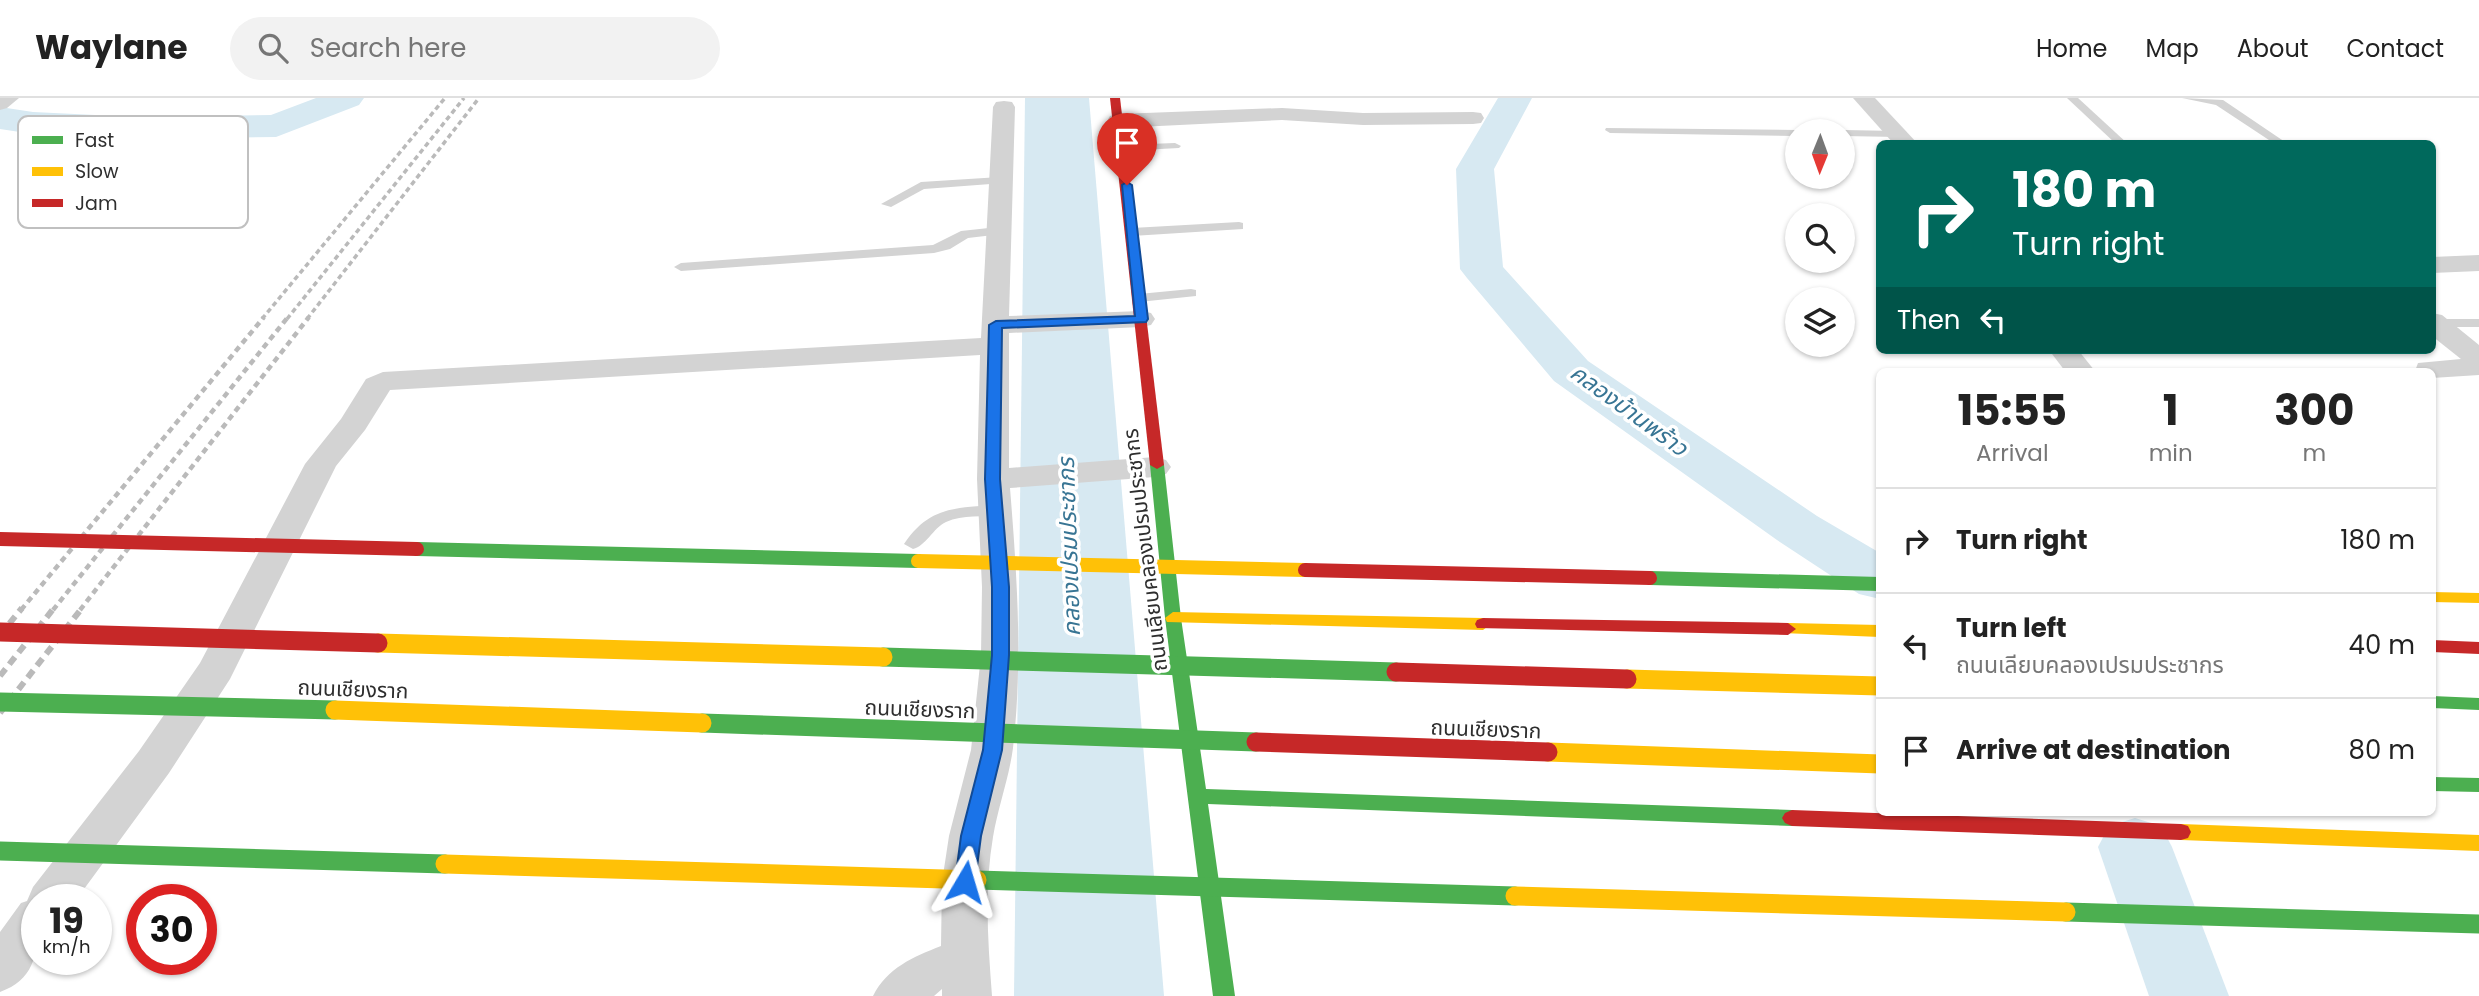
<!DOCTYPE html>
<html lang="en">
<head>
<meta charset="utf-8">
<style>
	:root { --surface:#fff; --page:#f2f2f2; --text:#222; --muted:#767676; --line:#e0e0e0 }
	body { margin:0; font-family:Poppins,"Noto Sans Thai",sans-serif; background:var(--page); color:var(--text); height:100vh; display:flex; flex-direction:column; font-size:26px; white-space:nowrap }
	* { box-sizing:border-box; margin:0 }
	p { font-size:23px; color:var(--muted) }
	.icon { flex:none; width:38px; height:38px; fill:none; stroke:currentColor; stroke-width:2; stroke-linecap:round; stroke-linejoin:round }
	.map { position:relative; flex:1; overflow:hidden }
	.drawer { position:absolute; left:1876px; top:270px; width:560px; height:448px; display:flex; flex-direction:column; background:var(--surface); border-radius:10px; box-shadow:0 2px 5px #0004 }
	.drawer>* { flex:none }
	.hud { position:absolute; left:1876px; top:42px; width:560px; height:214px; border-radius:10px; box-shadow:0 2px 5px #0004; background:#00695c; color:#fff; overflow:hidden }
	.needle { width:46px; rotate:181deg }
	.controls { position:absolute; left:1785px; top:21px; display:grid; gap:14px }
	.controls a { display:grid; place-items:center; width:70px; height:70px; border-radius:50%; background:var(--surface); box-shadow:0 2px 5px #0004; font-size:35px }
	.speed { position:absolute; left:21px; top:786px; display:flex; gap:14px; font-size:35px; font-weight:700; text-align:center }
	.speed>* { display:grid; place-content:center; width:91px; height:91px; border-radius:50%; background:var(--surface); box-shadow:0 2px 5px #0004; line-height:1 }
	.speed small { font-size:18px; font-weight:400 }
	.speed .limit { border:10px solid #d22; background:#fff; color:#111 }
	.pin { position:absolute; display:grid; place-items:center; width:60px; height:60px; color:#fff; margin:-72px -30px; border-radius:50% 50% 50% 0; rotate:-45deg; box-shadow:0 0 7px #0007 }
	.pin .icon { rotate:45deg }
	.me { position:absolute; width:77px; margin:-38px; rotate:7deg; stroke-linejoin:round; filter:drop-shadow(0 0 5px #0008) }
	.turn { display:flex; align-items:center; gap:24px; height:147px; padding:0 21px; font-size:32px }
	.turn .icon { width:91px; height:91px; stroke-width:2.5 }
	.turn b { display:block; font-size:49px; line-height:60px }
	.then { display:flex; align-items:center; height:66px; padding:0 21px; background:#0003; gap:14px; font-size:26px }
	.eta { display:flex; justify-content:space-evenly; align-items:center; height:119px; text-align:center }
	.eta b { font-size:42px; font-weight:700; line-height:49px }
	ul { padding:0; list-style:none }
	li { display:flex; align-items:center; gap:21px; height:105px; padding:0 21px; border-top:2px solid var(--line) }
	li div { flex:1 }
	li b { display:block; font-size:26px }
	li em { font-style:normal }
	header { display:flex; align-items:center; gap:42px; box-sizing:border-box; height:98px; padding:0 35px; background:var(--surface); border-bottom:2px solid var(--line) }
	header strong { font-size:33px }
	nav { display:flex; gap:38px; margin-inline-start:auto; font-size:24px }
	.search { width:490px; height:63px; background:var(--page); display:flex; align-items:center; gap:18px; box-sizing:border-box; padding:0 24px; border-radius:38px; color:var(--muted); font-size:26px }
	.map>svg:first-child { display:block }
</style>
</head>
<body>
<header>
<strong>Waylane</strong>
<div class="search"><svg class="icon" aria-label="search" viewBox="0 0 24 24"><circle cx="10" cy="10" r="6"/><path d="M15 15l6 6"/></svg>Search here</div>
<nav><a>Home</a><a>Map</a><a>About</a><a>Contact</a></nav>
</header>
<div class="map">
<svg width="2479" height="898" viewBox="0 0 2479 898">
	<rect width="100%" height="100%" fill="#fff"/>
	<!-- water -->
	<polygon fill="#d7e9f2" points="1025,0 1089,0 1164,898 1014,898"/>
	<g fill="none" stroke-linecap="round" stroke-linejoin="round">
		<!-- river -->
		<g fill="#d7e9f2" fill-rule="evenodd">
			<polygon points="316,0 364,0 359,7 276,39 137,41 33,36 0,31 0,9 33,14 137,19 271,17"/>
			<polygon points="1498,0 1532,0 1494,71 1503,169 1588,263 1817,418 1880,455 1880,501 1859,496 1777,442 1554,283 1467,180 1460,171 1456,71"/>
			<polygon points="2135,720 2161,728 2172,749 2229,898 2149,898 2098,749 2109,728"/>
		</g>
		<!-- lane -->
		<g fill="#d3d3d3" fill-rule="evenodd">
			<polygon points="2067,0 2078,0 2128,46 2116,46"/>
			<polygon points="2182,0 2223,2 2288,46 2275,46 2216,7"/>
			<polygon points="1606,30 1797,32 1801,33 1797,33 1797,38 1610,35 1605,32"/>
			<polygon points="1843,32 1898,33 1904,36 1898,39 1843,38 1843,33 1839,33"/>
			<polygon points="1175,45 1181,48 1179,50 1122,53 1116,50 1122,47"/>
			<polygon points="1000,79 1006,83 1004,85 924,91 891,109 881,106 921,84"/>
			<polygon points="1239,124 1243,125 1243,131 1132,138 1126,134 1132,130"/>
			<polygon points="998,129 1002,130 1002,136 968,140 950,151 934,155 681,173 674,169 681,165 933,147 961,133"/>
			<polygon points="1191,191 1196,192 1196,198 1139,204 1132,200 1139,196"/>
			<rect x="2432" y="221" width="47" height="8"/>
			<path d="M995,407L1003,412L1001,416C983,420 963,416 946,424C933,430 926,448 913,451L904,446C929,409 954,410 995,407Z"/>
		</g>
		<!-- street -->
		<g fill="#d3d3d3" fill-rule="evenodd">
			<polygon points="0,0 19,0 7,10 0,12"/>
			<polygon points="1853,0 1875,0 1918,46 1894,46"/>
			<path d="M1004,3L1012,4L1015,9L1009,218L1141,213L1151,215L1155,221L1151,227L1141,229L1009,235V370L1155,359L1166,362L1171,369L1166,376L1155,379L1010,390C1017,477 1023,563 1013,650C1009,680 998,709 993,739C984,792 988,844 992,898H942V891L934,898H873C887,870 913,859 941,848L942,784L949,738L971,652L981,557L982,489L977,381L980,257L390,292L365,332L336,368L230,581L169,675L76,802H37C37,840 44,878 0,894V834L21,805L27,803L33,789L139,653L200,565L305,366L341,321L366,281L383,274L981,240L993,9L996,4Z"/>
			<polygon points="1282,10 1363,15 1473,14 1481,15 1484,20 1481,25 1473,26 1363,27 1282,22 1118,30 1110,28 1107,23 1110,18 1118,16"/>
			<polygon points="2479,157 2479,173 2432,175 2432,159"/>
			<polygon points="2432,215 2442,217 2479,247 2479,277 2432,280 2432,273 2415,273 2418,265 2461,261 2432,238"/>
			<polygon points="2049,252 2078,252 2095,273 2065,273"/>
		</g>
		<!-- fast -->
		<g fill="#4caf50" fill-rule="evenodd">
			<polygon points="1157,363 1164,367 1181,520 1206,691 1792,712 1799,715 1802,720 1799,725 1792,728 1208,706 1235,898 1213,898 1165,520 1150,367"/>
			<polygon points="2432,598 2479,600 2479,612 2432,610"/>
			<polygon points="2432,679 2479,680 2479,694 2432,693"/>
		</g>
		<!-- slow -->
		<g fill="#ffc107" fill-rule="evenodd">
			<polygon points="2432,494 2479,495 2479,505 2432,504"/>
			<polygon points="1173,514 1483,520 1491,526 1483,532 1167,524 1165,520"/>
			<polygon points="1788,525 1880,527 1880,539 1782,535 1780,531 1782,527"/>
			<polygon points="2181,726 2479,737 2479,753 2181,742 2174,740 2171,734 2174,728"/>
		</g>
		<!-- jam -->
		<g fill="#c62828" fill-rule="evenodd">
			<polygon points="1110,0 1120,0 1164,367 1157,371 1150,367"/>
			<polygon points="1483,520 1788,525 1796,531 1788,537 1477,530 1475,526 1477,522"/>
			<polygon points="2432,542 2479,544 2479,556 2432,554"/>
			<polygon points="1792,712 2181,726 2188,728 2191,734 2188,740 2181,742 1792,728 1785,725 1782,720 1785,715"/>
		</g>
		<!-- rail-far2 -->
		<g stroke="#bababa" stroke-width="3.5" stroke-dasharray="5 3.5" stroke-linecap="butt">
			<polyline points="262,221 445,0"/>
			<polyline points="287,221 464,0"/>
			<polyline points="307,221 479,0"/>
		</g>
		<!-- rail-far1 -->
		<g stroke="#bababa" stroke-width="4.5" stroke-dasharray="6 4.5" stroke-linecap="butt">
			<polyline points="21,512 264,219"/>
			<polyline points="53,512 288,219"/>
			<polyline points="80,512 309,219"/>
		</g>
		<!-- rail -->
		<g stroke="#bababa" stroke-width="6" stroke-dasharray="9 6" stroke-linecap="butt">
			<polyline points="0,537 22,510"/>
			<polyline points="0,578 54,510"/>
			<polyline points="0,615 82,510"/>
		</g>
		<!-- fast-bridge-far1 -->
		<g stroke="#4caf50" stroke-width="14">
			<polyline points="417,451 918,463"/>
			<polyline points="1650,480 1880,486"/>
		</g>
		<!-- fast-bridge -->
		<g stroke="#4caf50" stroke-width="19">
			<polyline points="883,559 1396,574"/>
			<polyline points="0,604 335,612"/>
			<polyline points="702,625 1256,644"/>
			<polyline points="0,753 445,766"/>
			<polyline points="977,782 1515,798"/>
			<polyline points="2066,814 2479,826"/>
		</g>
		<!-- slow-bridge-far1 -->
		<polyline stroke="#ffc107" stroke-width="14" points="918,463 1305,472"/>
		<!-- slow-bridge -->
		<g stroke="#ffc107" stroke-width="19">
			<polyline points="378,545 883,559"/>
			<polyline points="1627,581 1880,588"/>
			<polyline points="335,612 702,625"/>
			<polyline points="1548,654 1880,666"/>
			<polyline points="445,766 977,782"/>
			<polyline points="1515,798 2066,814"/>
		</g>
		<!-- jam-bridge-far1 -->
		<g stroke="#c62828" stroke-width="14">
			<polyline points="0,441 417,451"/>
			<polyline points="1305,472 1650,480"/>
		</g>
		<!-- jam-bridge -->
		<g stroke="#c62828" stroke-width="19">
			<polyline points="0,534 378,545"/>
			<polyline points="1396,574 1627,581"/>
			<polyline points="1256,644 1548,654"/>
		</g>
	</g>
	<!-- route -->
	<polygon fill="#1a73e8" stroke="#114b97" stroke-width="2" points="1127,84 1132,87 1148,221 1146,224 1002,230 1000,381 1009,489 1009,557 1002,652 981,738 975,784 972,790 965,792 958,790 955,784 961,738 983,652 992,557 992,489 985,381 989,227 996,223 1135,218 1122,87"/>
	<g text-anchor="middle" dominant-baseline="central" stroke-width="7" stroke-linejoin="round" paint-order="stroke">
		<!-- street labels -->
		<g font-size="21" fill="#2e2e2e" stroke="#fff">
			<text transform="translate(1145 452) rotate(-97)">ถนนเลียบคลองเปรมประชากร</text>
			<text transform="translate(353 591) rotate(2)">ถนนเชียงราก</text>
			<text transform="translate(920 611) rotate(2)">ถนนเชียงราก</text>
			<text transform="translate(1486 631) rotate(2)">ถนนเชียงราก</text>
		</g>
		<!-- water labels -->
		<g font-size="23" font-style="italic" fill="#387594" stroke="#fff">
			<text transform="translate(1629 312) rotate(36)">คลองบ้านพร้าว</text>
			<text transform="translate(1069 449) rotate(-92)">คลองเปรมประชากร</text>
		</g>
	</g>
	<!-- legend -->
	<rect x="18" y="18" width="230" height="112" rx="10" fill="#fff" stroke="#c0c0c0" stroke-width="2"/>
	<rect x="32" y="38" width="31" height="8" fill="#4caf50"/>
	<rect x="32" y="69" width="31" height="9" fill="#ffc107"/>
	<rect x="32" y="101" width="31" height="8" fill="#c62828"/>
	<g font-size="19" fill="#2e2e2e">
		<text x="75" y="49">Fast</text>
		<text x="75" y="80">Slow</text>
		<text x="75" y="112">Jam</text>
	</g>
</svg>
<div class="controls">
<a><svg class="needle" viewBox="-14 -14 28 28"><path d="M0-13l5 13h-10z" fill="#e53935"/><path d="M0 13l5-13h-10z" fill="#767676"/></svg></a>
<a><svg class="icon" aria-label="search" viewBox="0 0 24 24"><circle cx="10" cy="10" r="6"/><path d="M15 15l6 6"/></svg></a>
<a><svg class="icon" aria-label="layers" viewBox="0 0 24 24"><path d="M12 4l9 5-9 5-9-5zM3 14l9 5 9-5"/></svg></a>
</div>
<div class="speed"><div>19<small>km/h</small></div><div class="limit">30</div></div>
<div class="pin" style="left:1127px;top:87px;background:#d93025"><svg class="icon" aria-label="arrive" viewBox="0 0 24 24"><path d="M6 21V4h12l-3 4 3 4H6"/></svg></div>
<svg class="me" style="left:965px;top:784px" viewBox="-20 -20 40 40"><path d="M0-17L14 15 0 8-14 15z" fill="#1a73e8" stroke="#fff" stroke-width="4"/></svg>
<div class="hud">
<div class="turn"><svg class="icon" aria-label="right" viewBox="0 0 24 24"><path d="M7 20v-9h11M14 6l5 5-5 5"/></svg><div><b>180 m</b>Turn right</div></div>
<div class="then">Then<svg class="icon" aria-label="left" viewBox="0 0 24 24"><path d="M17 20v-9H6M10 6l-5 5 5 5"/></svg></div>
</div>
<section class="drawer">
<div class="eta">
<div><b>15:55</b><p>Arrival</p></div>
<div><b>1</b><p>min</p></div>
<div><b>300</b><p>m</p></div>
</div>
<ul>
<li><svg class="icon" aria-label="right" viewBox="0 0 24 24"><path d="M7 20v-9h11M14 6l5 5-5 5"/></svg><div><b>Turn right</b></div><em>180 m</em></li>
<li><svg class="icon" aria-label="left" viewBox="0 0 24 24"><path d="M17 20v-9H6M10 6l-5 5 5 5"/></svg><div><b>Turn left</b><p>ถนนเลียบคลองเปรมประชากร</p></div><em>40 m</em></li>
<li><svg class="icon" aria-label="arrive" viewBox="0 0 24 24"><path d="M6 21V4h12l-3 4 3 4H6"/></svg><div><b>Arrive at destination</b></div><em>80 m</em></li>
</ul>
</section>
</div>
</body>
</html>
